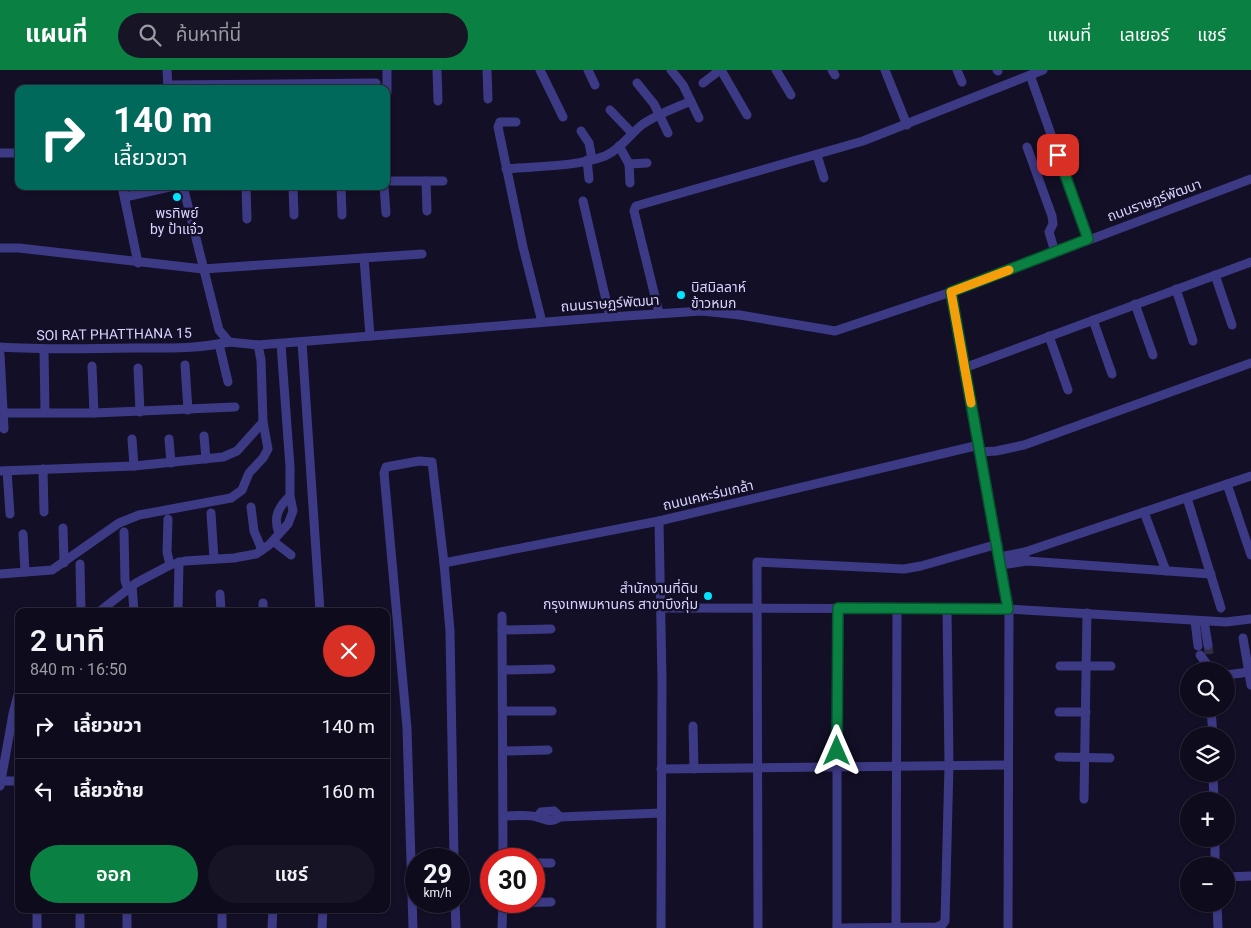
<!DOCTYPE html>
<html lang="th">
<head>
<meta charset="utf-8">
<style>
	:root { --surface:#0e0b1c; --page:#171425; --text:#f1f3f6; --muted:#9b9ba3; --line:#2e2b3b; --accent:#0b8043 }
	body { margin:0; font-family:Roboto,"Noto Sans Thai",sans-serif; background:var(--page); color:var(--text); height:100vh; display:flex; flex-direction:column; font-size:19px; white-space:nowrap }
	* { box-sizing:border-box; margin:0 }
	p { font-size:16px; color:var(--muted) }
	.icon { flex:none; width:28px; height:28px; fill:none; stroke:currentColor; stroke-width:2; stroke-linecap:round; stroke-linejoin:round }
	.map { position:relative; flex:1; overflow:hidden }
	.panel { position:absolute; left:15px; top:538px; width:375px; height:305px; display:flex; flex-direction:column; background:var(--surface); border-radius:10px; box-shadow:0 1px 4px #0004,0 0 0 1px var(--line) }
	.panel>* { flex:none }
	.top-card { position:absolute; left:15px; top:15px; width:375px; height:105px; border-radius:10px; box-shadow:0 1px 4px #0004,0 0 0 1px var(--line); background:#00695c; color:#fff; overflow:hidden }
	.controls { position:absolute; left:1180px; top:592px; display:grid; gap:10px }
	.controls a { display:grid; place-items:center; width:55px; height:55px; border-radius:50%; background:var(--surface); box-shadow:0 1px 4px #0004,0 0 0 1px var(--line); font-size:25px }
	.speed { position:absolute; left:405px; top:778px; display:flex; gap:10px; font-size:25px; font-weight:700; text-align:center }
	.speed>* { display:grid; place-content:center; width:65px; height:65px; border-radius:50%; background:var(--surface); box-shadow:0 1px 4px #0004,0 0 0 1px var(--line); line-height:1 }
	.speed small { font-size:12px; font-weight:400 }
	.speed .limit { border:8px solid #d22; background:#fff; color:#111 }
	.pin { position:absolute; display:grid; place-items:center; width:42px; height:42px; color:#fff; margin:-21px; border-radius:10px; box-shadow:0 2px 8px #0006 }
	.me { position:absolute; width:55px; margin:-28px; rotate:0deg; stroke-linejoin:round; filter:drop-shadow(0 0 4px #0008) }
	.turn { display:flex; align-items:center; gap:18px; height:105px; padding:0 15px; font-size:22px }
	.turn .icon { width:65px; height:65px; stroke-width:2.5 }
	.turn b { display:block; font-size:35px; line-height:42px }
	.round { display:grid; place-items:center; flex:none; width:52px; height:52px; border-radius:26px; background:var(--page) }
	.head { display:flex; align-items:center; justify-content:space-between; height:85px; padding:0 15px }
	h1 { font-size:30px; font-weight:600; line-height:38px }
	.cta { display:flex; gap:10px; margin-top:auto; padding:10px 15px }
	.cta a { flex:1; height:58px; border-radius:30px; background:var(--accent); color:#fff; font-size:20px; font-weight:600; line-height:58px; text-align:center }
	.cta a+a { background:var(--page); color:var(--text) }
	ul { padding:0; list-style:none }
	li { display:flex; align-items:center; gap:15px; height:65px; padding:0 15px; border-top:1px solid var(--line) }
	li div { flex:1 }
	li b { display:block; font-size:19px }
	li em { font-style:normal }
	header { display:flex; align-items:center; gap:30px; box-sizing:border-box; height:70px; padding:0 25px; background:var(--accent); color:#fff }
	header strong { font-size:24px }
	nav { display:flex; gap:28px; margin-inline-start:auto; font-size:18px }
	.search { width:350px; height:45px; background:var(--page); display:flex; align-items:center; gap:12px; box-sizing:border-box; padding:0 18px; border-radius:28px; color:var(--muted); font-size:19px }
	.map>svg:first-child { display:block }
</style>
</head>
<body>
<header>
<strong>แผนที่</strong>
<div class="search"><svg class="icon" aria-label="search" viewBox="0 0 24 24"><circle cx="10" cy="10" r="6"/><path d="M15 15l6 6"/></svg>ค้นหาที่นี่</div>
<nav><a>แผนที่</a><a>เลเยอร์</a><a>แชร์</a></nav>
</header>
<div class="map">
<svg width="1251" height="858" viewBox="0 0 1251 858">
	<rect width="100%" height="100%" fill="#130f26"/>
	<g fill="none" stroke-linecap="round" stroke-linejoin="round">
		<!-- minor-tunnel -->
		<polyline stroke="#312d47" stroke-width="9" stroke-dasharray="9 4.5" stroke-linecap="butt" points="1208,575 1209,584"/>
		<!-- minor -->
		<g stroke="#3d3a85" stroke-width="9">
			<polyline points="167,0 168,19"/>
			<polyline points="387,0 387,23"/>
			<polyline points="437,0 438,31"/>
			<polyline points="487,0 488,29"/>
			<polyline points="540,0 563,47"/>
			<polyline points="588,0 595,15"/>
			<polyline points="671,0 683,15 699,48"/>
			<polyline points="721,0 747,45"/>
			<polyline points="776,0 791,25"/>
			<polyline points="832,0 835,5"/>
			<polyline points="885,0 907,55"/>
			<polyline points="957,0 962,12"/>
			<polyline points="997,0 998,1"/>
			<polyline points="1030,5 1088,169"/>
			<polyline points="637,13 654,34 668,63"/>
			<polyline points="703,13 720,0"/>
			<polyline points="168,15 376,13"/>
			<polyline points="610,40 632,63"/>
			<polyline points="516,52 500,52 498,57 523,177 542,252"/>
			<polyline points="581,61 589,73 592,89"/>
			<polyline points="619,76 629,94 647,93"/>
			<polyline points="1027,77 1052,146 1053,154 1049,162 1055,182"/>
			<polyline points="0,83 19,83"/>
			<polyline points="817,85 824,108"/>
			<polyline points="587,90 589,109"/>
			<polyline points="629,94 630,113"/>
			<path d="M506,99C538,96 575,97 605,86C620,80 630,64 643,54C658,44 675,38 691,31"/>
			<polyline points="386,111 443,111"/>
			<polyline points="426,111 427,141"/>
			<polyline points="122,116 138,193"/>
			<polyline points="183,116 219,260 229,272 258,275 610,247 702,241 740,245 835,261 951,222 1251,109"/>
			<polyline points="246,116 247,149"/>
			<polyline points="293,116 294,145"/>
			<polyline points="341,116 342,145"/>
			<polyline points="384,116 386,143"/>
			<polyline points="125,127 174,116"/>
			<polyline points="583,131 610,247"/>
			<polyline points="0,178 19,178 203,199 422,184"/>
			<polyline points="364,188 370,266"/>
			<polyline points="1215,205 1232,255"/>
			<polyline points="1176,219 1193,271"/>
			<polyline points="1135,234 1153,285"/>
			<polyline points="659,243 634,141 636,136 863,71 1043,0"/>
			<polyline points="1093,250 1112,304"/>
			<polyline points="1049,266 1068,320"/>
			<polyline points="302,272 320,541"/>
			<polyline points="219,274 228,312"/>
			<path d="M0,277C45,280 89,279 134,278C165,278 198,279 229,272"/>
			<polyline points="44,280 45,342"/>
			<polyline points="0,284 4,359"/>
			<polyline points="185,295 188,340"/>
			<polyline points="92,296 94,343"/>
			<polyline points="138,298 140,342"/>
			<polyline points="964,298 1251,192"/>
			<polyline points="4,343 94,343 235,337"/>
			<polyline points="204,366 206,389"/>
			<polyline points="132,369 134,396"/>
			<polyline points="169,369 171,393"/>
			<polyline points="979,375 1009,539 1008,858"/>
			<polyline points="980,382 996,381 1024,375 1251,293"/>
			<polyline points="43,399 44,442"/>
			<polyline points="0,401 134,396 223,387 237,381 263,352"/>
			<polyline points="7,401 10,444"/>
			<polyline points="1227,414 1251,485"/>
			<polyline points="1187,428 1221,538"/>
			<polyline points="251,437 254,461 262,480"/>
			<polyline points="1144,442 1166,501"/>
			<polyline points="211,443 214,489"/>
			<polyline points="168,449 167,482 170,495"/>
			<polyline points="63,458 64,493"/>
			<polyline points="124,462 125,511 128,519"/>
			<path d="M279,463C273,448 278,437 290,426"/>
			<polyline points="23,464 25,502"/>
			<polyline points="273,471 291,485"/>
			<polyline points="1000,487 1025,482"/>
			<polyline points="80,494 81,541"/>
			<polyline points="1001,495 1027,491"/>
			<polyline points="0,504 52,500 119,453 139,445 231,428 242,420 249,403 263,388 268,379 263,352 261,290 258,275"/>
			<polyline points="1211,504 1027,491 1024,485 1025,482 1251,406"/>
			<polyline points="132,516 134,541"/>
			<polyline points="220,524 221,541"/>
			<polyline points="263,533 263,541"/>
			<polyline points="661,538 1009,539 1226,552 1251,549"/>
			<polyline points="100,541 136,513 170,495 185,491 234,488 256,484 269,475 288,454 293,441 290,426 290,397 281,274"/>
			<polyline points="178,541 179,492"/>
			<polyline points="502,546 503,789"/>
			<polyline points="1195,551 1198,576"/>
			<polyline points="1204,551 1208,575"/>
			<polyline points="502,560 551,559"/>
			<polyline points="1243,568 1251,615"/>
			<polyline points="1200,585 1206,593 1207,601"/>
			<polyline points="1060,596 1111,596"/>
			<polyline points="503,600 551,599"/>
			<polyline points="1226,605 1249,602"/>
			<polyline points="1211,639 1213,666"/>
			<polyline points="503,641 552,641"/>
			<polyline points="1059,642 1086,642"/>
			<polyline points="693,656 694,699"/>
			<polyline points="504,681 548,680"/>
			<polyline points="1059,687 1110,688"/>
			<polyline points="661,699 1007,695"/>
			<polyline points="1213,704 1214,731"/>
			<polyline points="1,711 19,711"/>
			<polyline points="0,716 13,644 19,621"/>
			<polyline points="1084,729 1087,543"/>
			<path d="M504,746C513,746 528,744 537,747C546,750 551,753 560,747L661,743"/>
			<polyline points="537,747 541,742 554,741 560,747"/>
			<polyline points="1215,769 1215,796"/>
			<polyline points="454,789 450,561 444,493 659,451"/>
			<polyline points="534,793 551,793"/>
			<polyline points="1226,807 1251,806"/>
			<polyline points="455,831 456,858"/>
			<polyline points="503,833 551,832"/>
			<polyline points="1217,834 1218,858"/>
			<polyline points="37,858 37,839"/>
			<polyline points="80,858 80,839"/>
			<polyline points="127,858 127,839"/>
			<polyline points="222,858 222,839"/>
			<polyline points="272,858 273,839"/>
			<polyline points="322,858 323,839"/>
			<polyline points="413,858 407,658 384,403 386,397 419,391 432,392 444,493"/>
			<polyline points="502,858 503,831"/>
			<polyline points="661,858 662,611 659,451 979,375 951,222"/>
			<polyline points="758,858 757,492 904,499 921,496 998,474"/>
			<polyline points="837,858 936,857 942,855 945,851 949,695 947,539"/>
			<polyline points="837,858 837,538"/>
			<polyline points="896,858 897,538"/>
		</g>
	</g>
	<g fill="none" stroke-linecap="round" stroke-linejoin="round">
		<defs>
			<polyline id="route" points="837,681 838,538 1008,539 951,222 1088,169 1058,85"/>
		</defs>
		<!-- route casing -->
		<use href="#route" stroke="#07532c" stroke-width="12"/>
		<!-- route -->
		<use href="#route" stroke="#0b8043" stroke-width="9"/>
		<!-- slow -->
		<polyline stroke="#f59e0b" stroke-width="9" points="971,333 951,222 1009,200"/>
	</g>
	<!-- markers -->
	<g fill="#00e5ff" stroke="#130f26" stroke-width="2">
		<circle cx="177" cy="127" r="5"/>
		<circle cx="681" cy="225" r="5"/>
		<circle cx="708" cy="526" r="5"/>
	</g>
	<g text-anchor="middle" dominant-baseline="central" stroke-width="5" stroke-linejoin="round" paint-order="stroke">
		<!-- street labels -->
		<g font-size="14" fill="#d9d4ff" stroke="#130f26">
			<text transform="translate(1154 130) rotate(-20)">ถนนราษฏร์พัฒนา</text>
			<text transform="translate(610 233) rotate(-4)">ถนนราษฏร์พัฒนา</text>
			<text transform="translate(114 264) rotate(-1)">SOI RAT PHATTHANA 15</text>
			<text transform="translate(708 425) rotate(-13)">ถนนเคหะร่มเกล้า</text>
		</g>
		<!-- poi labels -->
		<g font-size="14" fill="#d9d4ff" stroke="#130f26">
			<text x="177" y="143">พรทิพย์<tspan x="177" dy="16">by ป้าแจ๋ว</tspan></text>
			<text x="691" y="217" text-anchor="start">บิสมิลลาห์<tspan x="691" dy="16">ข้าวหมก</tspan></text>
			<text x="698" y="518" text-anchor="end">สำนักงานที่ดิน<tspan x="698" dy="16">กรุงเทพมหานคร สาขาบึงกุ่ม</tspan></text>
		</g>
	</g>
</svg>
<div class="controls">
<a><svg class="icon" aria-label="search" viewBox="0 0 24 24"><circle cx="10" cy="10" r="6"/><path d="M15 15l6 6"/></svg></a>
<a><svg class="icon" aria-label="layers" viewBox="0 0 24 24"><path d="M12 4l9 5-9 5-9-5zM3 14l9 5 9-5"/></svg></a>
<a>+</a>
<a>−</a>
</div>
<div class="speed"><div>29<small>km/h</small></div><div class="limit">30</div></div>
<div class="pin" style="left:1058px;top:85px;background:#d93025"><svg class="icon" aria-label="arrive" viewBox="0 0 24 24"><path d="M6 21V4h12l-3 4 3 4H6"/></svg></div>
<svg class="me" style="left:837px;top:681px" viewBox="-20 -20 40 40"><path d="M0-17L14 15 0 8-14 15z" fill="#0b8043" stroke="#fff" stroke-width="4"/></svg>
<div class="top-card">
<div class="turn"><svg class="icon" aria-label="right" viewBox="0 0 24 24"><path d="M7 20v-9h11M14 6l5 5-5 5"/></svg><div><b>140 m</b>เลี้ยวขวา</div></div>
</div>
<section class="panel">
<div class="head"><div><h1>2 นาที</h1><p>840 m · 16:50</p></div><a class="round" style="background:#d93025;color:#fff"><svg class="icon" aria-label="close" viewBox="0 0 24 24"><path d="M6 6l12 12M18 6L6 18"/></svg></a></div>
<ul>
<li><svg class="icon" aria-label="right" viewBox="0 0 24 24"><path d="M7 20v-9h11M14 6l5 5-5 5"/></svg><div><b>เลี้ยวขวา</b></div><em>140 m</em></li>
<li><svg class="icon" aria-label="left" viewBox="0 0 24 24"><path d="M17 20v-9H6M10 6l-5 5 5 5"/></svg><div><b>เลี้ยวซ้าย</b></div><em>160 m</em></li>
</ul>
<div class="cta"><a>ออก</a><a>แชร์</a></div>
</section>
</div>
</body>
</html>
